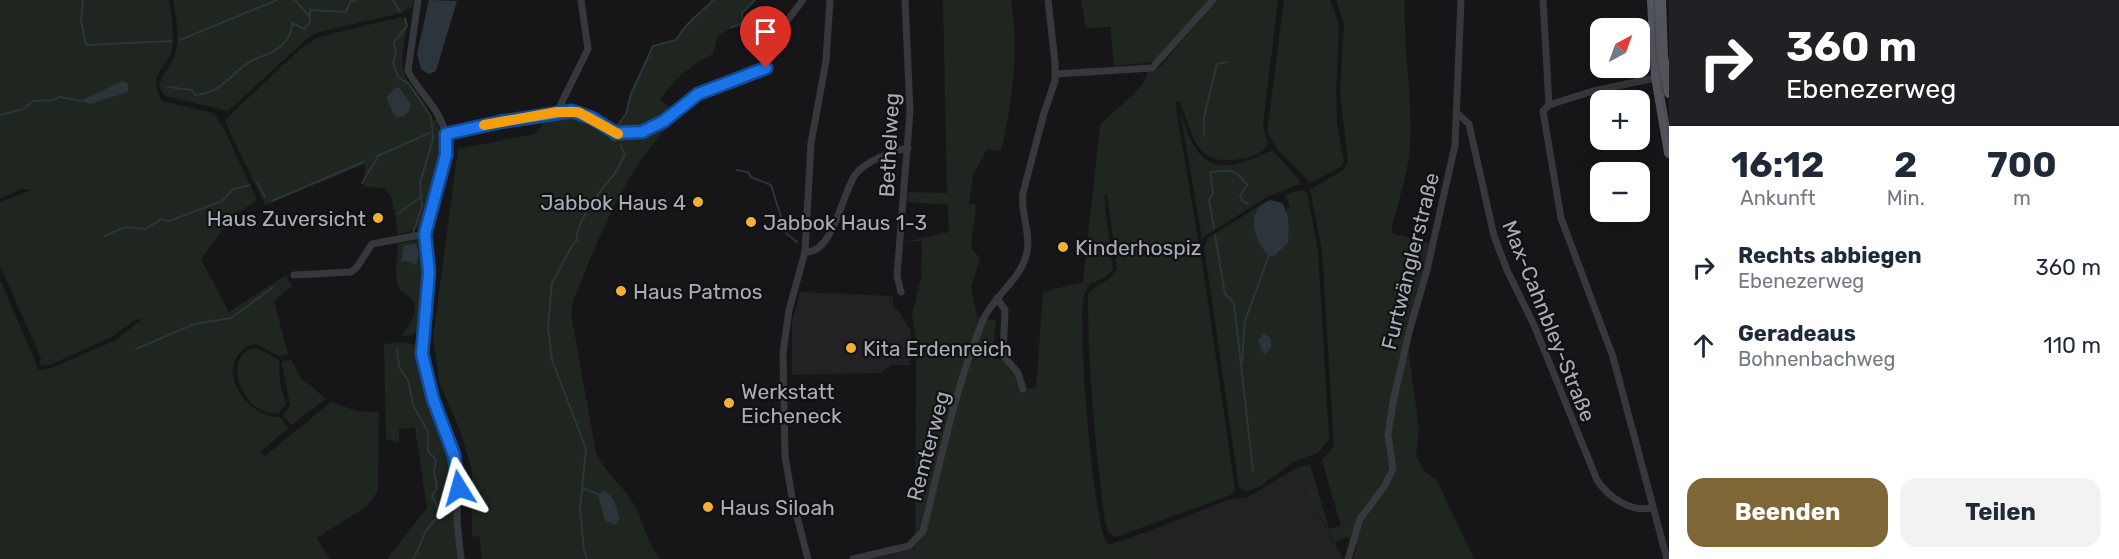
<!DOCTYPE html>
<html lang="de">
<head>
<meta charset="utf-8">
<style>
	:root { --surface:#fff; --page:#f2f2f3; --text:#1f2937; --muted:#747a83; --accent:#7e6636 }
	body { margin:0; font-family:Rubik,sans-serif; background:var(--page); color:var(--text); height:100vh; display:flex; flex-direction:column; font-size:22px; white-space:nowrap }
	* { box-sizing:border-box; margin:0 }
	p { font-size:20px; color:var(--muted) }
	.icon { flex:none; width:33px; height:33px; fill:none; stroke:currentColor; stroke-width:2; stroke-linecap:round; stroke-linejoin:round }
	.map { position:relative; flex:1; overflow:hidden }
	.details { display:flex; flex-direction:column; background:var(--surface); width:450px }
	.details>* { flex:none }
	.guide { background:#202124; color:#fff; overflow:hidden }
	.needle { width:39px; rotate:41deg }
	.tools { position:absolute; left:1590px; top:18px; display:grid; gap:12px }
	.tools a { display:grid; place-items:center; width:60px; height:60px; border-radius:12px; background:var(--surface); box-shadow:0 6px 24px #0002; font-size:30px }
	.pin { position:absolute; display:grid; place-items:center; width:51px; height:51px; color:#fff; margin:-62px -26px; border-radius:50% 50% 50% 0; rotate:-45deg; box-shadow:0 0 6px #0007 }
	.pin .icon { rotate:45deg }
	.me { position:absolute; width:66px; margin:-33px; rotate:352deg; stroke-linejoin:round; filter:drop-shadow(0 0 4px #0008) }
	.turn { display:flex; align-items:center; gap:21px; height:126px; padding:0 18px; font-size:27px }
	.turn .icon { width:78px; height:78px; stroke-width:2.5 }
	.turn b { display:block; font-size:42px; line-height:51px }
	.eta { display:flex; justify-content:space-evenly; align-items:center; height:102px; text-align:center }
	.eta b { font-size:36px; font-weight:700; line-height:42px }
	.primary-button { display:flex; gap:12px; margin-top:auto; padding:12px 18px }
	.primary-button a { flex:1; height:69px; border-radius:18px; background:var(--accent); color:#fff; font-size:24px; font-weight:700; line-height:69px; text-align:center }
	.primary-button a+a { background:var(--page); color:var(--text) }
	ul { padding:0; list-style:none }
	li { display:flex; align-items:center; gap:18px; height:78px; padding:0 18px }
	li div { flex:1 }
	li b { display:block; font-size:22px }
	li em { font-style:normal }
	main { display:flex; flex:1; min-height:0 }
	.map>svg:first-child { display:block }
</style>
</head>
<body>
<main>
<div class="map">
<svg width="1669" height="559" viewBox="0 0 1669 559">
	<rect width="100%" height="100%" fill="#161618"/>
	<!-- built -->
	<g fill="#222225">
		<polygon points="800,292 893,296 893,307 899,312 911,331 910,365 892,365 880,373 792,375 792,322"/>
		<polygon points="1294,469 1343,559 1157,559 1147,532 1230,499 1248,497"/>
		<polygon points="916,548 917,559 870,559 880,557"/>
	</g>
	<!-- green -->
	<g fill="#1e261f">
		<path d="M0,0H169C171,13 174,30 173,44C169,71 146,70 162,101L213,113L222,125L257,200L232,217L201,259L229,312L286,275L292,286L274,301L288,354C273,363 262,336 245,348C214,371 248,418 280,417L289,428L261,451L265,456L331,402L357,411L379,412L378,491L366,507L317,538L330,559H0V279L39,370L51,368L114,341L145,317L133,321L112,337L50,365L39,366L41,358L0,266V202L32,190L21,189L0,199Z"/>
		<path d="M173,0H414L412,7L401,13L319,32L308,38L228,111L165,96L159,87C161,75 166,72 172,62C181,44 177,19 173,0Z"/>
		<path d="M713,0H755L742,14L744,23L718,35L713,54C687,68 677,76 660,100L675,111L639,131L614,130L626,114L631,94L653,46L676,40C688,20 698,16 713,0Z"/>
		<path d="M943,0H1011C1019,51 1013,101 1001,151L987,149L973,176L969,203L976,205L971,248L980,258L971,287L977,317L996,320L992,358L1004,360L1014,371L1020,388H1036L1043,292L1083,282L1100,125C1113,110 1146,89 1147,73L1159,68L1217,0H1278L1263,125L1268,144C1262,153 1250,158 1239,159C1193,167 1194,134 1179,101L1175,102L1203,267L1235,490L1231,495L1116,537L1109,533L1105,521C1095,446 1088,371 1088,295C1095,282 1112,283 1117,268L1107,195H1104L1113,268C1107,282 1087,279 1084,295C1077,324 1093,528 1108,545L1147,532L1157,559H915L916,342L912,314L921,278L922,241L904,242L949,232L948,205L907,202L908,192L947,193Z"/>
		<polygon points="1081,0 1210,0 1155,62 1114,66 1110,27 1086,28"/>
		<polygon points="1284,0 1330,0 1339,25 1336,94 1337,125 1344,161 1341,167 1310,183 1277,149 1267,132"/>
		<path d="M1336,0H1405C1403,49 1413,98 1410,147C1409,170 1396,209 1391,233L1431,243L1401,350L1408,348L1419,429L1416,456L1426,473L1436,479L1474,559H1353L1357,545L1346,537L1335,543L1294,469L1310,464L1329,529L1341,526L1322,460L1334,446L1322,251L1310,190L1343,170L1348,163L1340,93L1344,23Z"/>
		<path d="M401,17L408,24C405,40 400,57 404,72C409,89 430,101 430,119L438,120L441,144L429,202L418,229L398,235L392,199L385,188L364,187L365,164L265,205L226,124V119L301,48L319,37Z"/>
		<path d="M1180,112C1193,147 1201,176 1247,161C1256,158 1264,152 1273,151L1300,180V184L1269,196L1202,238Z"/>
		<path d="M578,115L611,134L650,131L672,123C621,176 602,232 574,298L571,314L596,452C604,472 620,483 632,501C645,520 644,541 661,559H482L479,536L472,537V470L460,430L439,382L433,337L458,149L535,134L546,120Z"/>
		<polygon points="1301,190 1307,192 1318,250 1329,439 1318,453 1295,461 1259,487 1246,492 1239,487 1204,246 1208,238 1262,204 1255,218 1289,225 1286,209 1290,207 1285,195"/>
		<path d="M420,240C424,260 429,320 414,335L401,336C410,325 423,306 407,295C402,291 399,291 398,285C394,273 398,257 398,243Z"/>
		<polygon points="401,342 418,345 421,372 453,463 457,559 387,559 427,508 415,428 399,429 399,443 386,439 384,344"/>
		<path d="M257,348L279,360L280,384L286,404L278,414C237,413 222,351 257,348Z"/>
		<polygon points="291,360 301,378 326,399 291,425 283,416 290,405 282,365 282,361"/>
	</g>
	<!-- water -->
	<g fill="#2c353c">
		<polygon points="429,0 457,1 436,71 429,74 421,69 417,54"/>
		<polygon points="123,81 128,84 128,92 90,104 80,101"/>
		<polygon points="396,87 400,88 411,105 408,112 404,116 395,117 386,98"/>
		<path d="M1270,200L1282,203C1290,215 1289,228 1288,243L1275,255L1269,257C1254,240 1244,211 1270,200Z"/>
		<polygon points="416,244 419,254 416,265 407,261 401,262 404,245"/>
		<polygon points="1264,333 1271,339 1271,348 1264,355 1258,340"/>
		<polygon points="605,490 613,499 620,518 616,525 605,521 598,494"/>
	</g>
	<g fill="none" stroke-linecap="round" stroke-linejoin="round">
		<!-- stream -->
		<g stroke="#2c353c" stroke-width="2">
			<polyline points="83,0 81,20 86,45 171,41"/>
			<polyline points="295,0 309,16"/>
			<polyline points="393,0 400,12"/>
			<polyline points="405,18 407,26 394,42 396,53 393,63 398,77 409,84 431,117 433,139 420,183 422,206 413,233"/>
			<polyline points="732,27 743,23 742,13 755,0"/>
			<polyline points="180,40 277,0"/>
			<path d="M168,87L192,90L195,95C227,92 232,69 255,59C264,56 273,53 280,47C287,41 292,32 292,23L304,29L310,22V10L346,12L350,2L357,0"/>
			<polyline points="0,115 23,109 34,101 53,100 60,97 81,101"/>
			<path d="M614,130L626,114L631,94L653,46L676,40C688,20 698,16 713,0"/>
			<polyline points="611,134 610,138 615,141"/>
			<polyline points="1204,136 1204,117 1217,64 1227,62"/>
			<polyline points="377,156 430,133"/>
			<polyline points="737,170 748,172 751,177 771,185 786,233 797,242"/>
			<polyline points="258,183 265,197"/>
			<polyline points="362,183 379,155"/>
			<polyline points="272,201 363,162"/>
			<polyline points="398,214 422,196"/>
			<path d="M1214,228L1209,200L1213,193L1210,172C1227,169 1236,168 1247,185L1240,196L1242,201L1248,204"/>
			<polyline points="1215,235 1225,294 1234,303 1253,471"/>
			<polyline points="105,236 125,227 146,229 161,219 169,221 222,201 233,189 250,185"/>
			<polyline points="136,349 194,324 231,318 272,288"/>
			<path d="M397,349L399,367L408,380L413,405L428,432V451L436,460L434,472L437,488L432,496C447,521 433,516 425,533C421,541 418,551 413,559"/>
			<polyline points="1242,362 1245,321 1269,255"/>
			<polyline points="582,488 598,494"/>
			<path d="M587,559L584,550L580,509L586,449L552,360L548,327L552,283L573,244L577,240C575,223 602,188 613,176C618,170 620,161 625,155L621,146"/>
		</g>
		<!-- minor -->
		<g stroke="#37383d" stroke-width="7">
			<path d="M418,0L408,71C421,96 444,111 447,143L436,198L425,234L429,272L422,354L433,400L458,471L457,521L461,559"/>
			<polyline points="1543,0 1549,105 1543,111 1561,218 1613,357 1667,559"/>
			<polyline points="1056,74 1152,68 1213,0"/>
			<polyline points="1549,105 1593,91 1660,77"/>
			<polyline points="557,112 588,49 581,0"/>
			<path d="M1456,112L1469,124L1494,236L1507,270L1534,325L1597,480C1609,498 1630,512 1652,508"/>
			<polyline points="446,134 500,121 572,111 592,118 616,133 642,132 670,117 698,95 766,68 781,29 803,0"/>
			<path d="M805,252C833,254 842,194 855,175C865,161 893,151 908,148"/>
			<polyline points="294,275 351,272 357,267 372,244 425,234"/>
			<polyline points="901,292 897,276 910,111 905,0"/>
			<polyline points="997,298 1005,310 1003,355 1018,373 1023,389"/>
			<polyline points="808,559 792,497 785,456 783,353 789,310 805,252 811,143 826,61 830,0"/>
			<path d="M853,559L909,546L923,531C941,461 955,387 983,320C994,295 1022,279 1027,252C1031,231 1020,213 1023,193L1044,113L1055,81V62L1048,0"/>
			<polyline points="1348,559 1360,519 1384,487 1393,469 1388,435 1393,402 1409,332 1427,270 1455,145 1461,0"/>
		</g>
		<!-- primary -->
		<g stroke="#53555c" stroke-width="10">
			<polyline points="1652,0 1656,77 1669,153"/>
			<polyline points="1661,0 1663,56 1669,93"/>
		</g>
		<!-- tram -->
		<polyline stroke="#4a4c52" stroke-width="1.5" points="1654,0 1656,54 1669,139"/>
	</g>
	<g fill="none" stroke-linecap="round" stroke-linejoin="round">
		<defs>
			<polyline id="route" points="459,488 454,455 433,399 422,354 429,272 425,234 446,155 446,134 500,122 572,111 592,118 616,133 642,132 664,121 698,94 766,68"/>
		</defs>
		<!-- route casing -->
		<use href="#route" stroke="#114b97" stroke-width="15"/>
		<!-- route -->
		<use href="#route" stroke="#1a73e8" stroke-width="10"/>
		<!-- slow -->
		<polyline stroke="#f59e0b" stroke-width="10" points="484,125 557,112 578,112 618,134"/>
	</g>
	<!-- markers -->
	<g fill="#f2b134" stroke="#111113" stroke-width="2">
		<circle cx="698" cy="202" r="6"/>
		<circle cx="378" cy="218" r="6"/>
		<circle cx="751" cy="222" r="6"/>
		<circle cx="1063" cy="247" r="6"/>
		<circle cx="621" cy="291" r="6"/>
		<circle cx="851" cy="348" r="6"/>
		<circle cx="729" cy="403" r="6"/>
		<circle cx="708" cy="507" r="6"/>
	</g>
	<g text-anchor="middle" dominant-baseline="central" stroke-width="4.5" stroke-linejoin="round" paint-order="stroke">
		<!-- street labels -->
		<g font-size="21" fill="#a8adb8" stroke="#111113">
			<text transform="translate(889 145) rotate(-87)">Bethelweg</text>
			<text transform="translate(1410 261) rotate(-76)">Furtwänglerstraße</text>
			<text transform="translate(1549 321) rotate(68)">Max-Cahnbley-Straße</text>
			<text transform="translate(928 446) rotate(-75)">Remterweg</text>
		</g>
		<!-- poi labels -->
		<g font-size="21" fill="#a8adb8" stroke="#111113" text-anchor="start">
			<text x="686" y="202" text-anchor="end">Jabbok Haus 4</text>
			<text x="366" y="218" text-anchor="end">Haus Zuversicht</text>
			<text x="763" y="222">Jabbok Haus 1-3</text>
			<text x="1075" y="247">Kinderhospiz</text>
			<text x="633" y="291">Haus Patmos</text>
			<text x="863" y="348">Kita Erdenreich</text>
			<text x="741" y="391">Werkstatt<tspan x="741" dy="24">Eicheneck</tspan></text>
			<text x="720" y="507">Haus Siloah</text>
		</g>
	</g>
</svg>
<div class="tools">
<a><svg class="needle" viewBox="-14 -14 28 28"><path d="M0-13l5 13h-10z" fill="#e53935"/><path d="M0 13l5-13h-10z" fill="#747a83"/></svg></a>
<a>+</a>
<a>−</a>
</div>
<div class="pin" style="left:766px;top:68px;background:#d93025"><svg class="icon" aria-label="arrive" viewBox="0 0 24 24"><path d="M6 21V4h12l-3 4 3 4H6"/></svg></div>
<svg class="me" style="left:459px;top:488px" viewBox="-20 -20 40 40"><path d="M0-17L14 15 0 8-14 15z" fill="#1a73e8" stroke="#fff" stroke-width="4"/></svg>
</div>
<section class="details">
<div class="guide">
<div class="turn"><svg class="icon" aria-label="right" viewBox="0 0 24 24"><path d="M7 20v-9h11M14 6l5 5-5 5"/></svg><div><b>360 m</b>Ebenezerweg</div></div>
</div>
<div class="eta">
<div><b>16:12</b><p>Ankunft</p></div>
<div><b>2</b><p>Min.</p></div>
<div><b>700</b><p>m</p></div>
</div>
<ul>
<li><svg class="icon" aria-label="right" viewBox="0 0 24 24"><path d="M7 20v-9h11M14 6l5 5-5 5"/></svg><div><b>Rechts abbiegen</b><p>Ebenezerweg</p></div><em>360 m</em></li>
<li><svg class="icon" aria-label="ahead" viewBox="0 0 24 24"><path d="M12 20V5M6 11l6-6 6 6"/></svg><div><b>Geradeaus</b><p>Bohnenbachweg</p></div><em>110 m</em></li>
</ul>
<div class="primary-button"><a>Beenden</a><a>Teilen</a></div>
</section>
</main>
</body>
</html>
